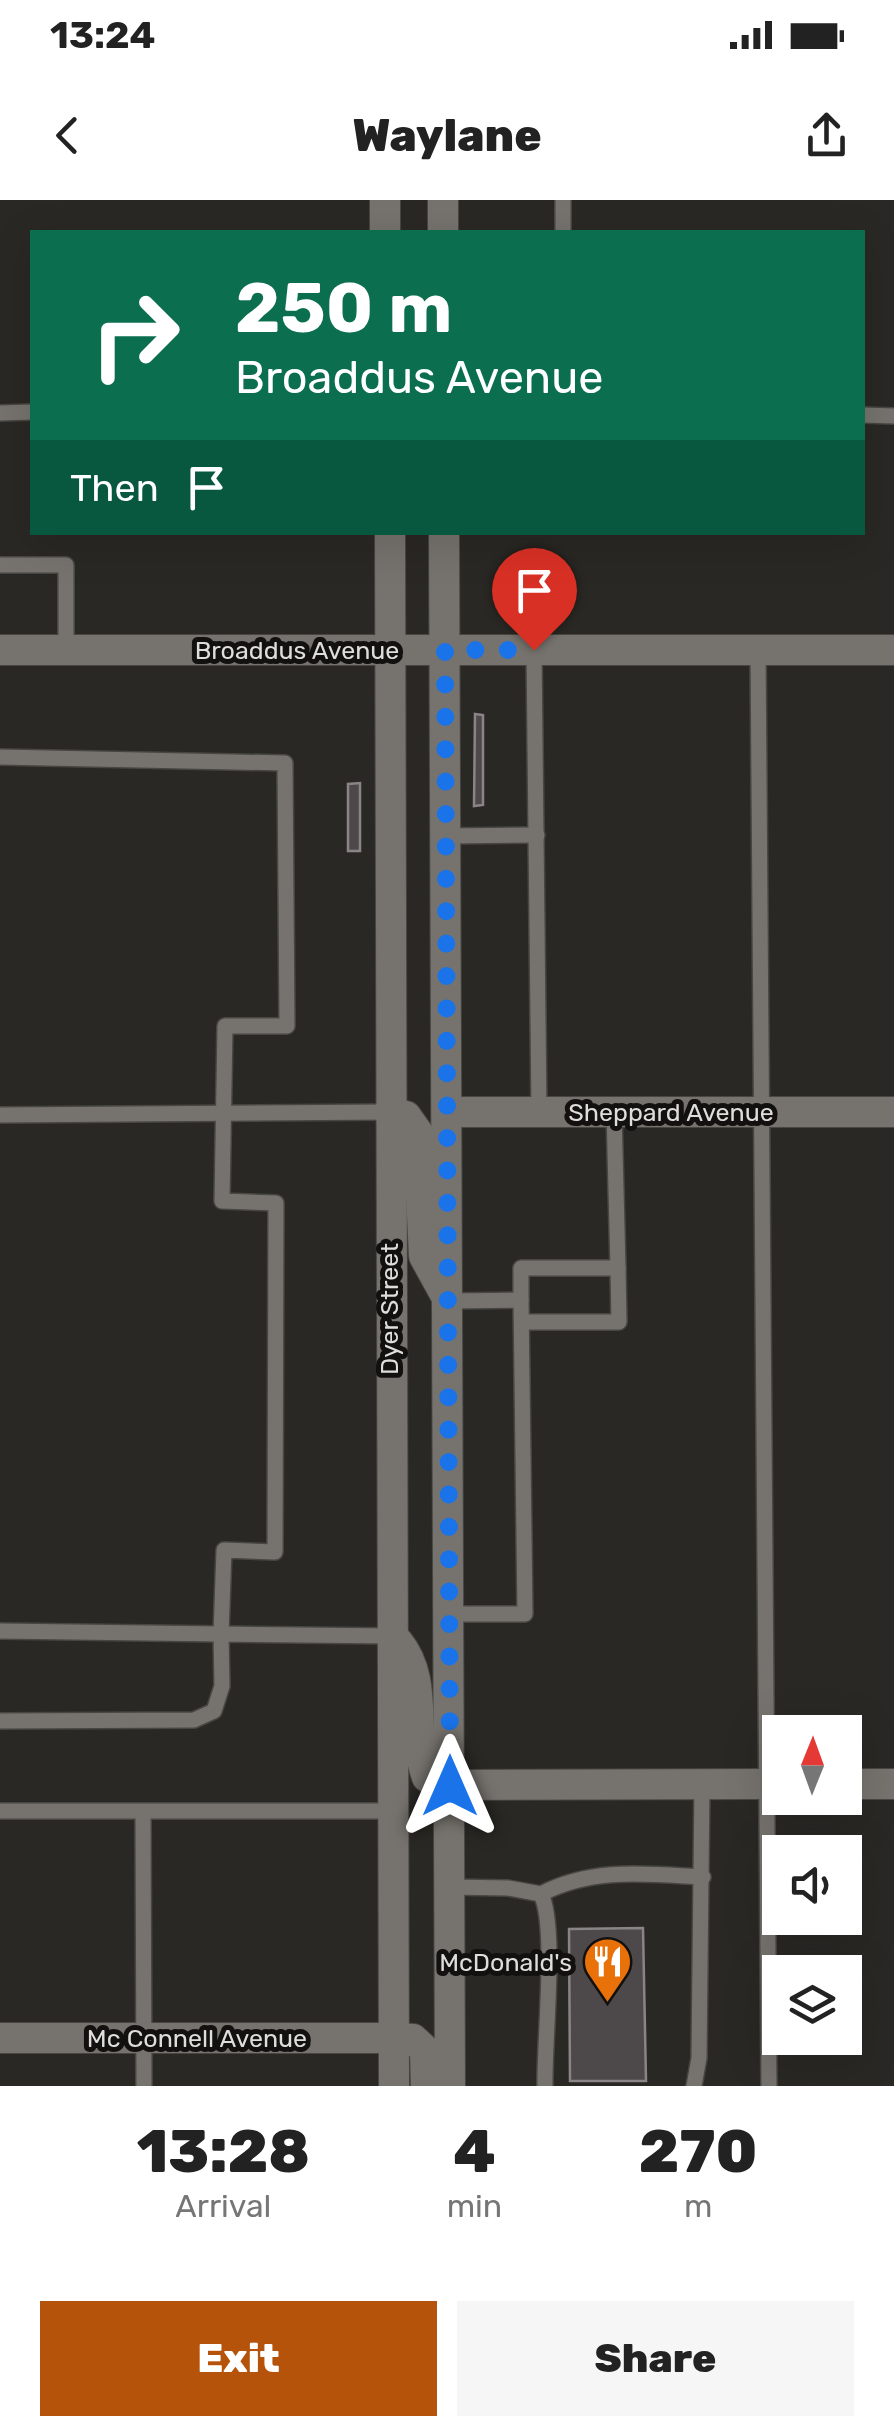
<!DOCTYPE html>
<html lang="en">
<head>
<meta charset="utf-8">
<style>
	:root { --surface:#fff; --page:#f6f6f6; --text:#222; --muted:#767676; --accent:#b45309 }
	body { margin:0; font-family:Rubik,sans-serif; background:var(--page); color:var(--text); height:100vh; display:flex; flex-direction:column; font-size:38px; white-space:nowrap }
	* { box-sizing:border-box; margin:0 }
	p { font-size:32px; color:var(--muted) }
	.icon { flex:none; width:55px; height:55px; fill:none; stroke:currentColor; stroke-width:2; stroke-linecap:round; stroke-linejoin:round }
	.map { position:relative; height:1886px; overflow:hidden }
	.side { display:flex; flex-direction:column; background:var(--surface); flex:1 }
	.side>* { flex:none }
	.top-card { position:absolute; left:30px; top:30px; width:835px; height:305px; border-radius:0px; box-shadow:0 10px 40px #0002; background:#0b6e4f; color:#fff; overflow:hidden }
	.needle { width:65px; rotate:1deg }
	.tools { position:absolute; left:762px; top:1515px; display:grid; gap:20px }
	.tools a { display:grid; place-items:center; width:100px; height:100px; border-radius:0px; background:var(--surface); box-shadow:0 10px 40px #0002; font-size:50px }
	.pin { position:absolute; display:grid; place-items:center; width:85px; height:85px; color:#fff; margin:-102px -42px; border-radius:50% 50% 50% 0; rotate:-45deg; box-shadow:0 0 10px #0007 }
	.pin .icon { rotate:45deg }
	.me { position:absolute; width:110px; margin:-55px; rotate:0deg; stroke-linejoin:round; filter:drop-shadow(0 0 8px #0008) }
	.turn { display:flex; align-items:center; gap:35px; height:210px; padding:0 40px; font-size:45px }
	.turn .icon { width:130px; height:130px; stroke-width:2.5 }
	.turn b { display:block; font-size:70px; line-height:85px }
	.then { display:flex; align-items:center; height:95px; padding:0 40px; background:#0003; gap:20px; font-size:38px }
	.eta { display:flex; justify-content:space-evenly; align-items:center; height:170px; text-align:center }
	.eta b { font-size:60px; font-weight:800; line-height:70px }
	.button { display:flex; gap:20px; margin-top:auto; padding:20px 40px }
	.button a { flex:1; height:115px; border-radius:0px; background:var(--accent); color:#fff; font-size:40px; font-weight:800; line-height:115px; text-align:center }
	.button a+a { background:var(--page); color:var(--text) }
	.status { display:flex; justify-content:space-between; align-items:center; height:70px; padding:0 50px; background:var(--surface); direction:ltr }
	.status svg { height:28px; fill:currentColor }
	header { display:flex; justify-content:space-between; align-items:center; height:130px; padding:0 40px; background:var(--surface); font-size:45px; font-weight:800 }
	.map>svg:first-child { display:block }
</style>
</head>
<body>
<div class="status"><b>13:24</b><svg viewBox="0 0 49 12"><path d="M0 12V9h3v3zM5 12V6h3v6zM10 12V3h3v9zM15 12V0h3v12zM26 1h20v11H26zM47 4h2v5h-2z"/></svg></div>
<header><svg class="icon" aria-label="back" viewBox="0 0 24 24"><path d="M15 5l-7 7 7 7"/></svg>Waylane<svg class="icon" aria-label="share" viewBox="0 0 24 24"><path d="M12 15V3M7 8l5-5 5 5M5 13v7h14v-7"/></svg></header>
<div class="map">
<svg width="894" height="1886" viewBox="0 0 894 1886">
	<rect width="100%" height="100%" fill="#2a2824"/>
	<!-- building -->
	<g fill="#4d484a" stroke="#8a8486" stroke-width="2.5">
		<polygon points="475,514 483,515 483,605 474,606"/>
		<polygon points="360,583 360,651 348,651 348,584"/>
		<polygon points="643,1728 646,1881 570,1881 569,1729"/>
	</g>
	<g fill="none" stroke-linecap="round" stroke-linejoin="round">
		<defs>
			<g id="lane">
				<polyline points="563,32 563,0"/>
				<polyline points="0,213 32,212"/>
				<polyline points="862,215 894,216"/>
				<polyline points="0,365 66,365 66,450"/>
				<polyline points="534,450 539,912"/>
				<polyline points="758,450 769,1886"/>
				<polyline points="0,557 285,563 287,826 225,826 222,1001 276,1003 275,1352 224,1350 221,1434 0,1431"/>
				<polyline points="446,636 537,635"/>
				<polyline points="0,915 389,912"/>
				<polyline points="521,1100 521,1068 618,1068 614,912"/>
				<polyline points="449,1101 521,1100 525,1414 449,1414"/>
				<polyline points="522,1122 619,1122 618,1068"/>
				<polyline points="0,1521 194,1520 214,1511 222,1486 221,1434 393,1436"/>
				<polyline points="0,1611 395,1611"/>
				<polyline points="143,1612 144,1886"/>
				<path d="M450,1687L508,1688L541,1694C557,1727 544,1840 545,1886"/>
				<path d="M541,1694C593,1667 646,1674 703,1677"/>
				<polyline points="694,1886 699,1858 702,1584"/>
			</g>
			<g id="street">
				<polyline points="0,450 894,450"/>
				<polyline points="448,912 894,912"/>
				<polyline points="845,1584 894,1584"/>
				<polyline points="449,1585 780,1584"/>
				<polyline points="0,1838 394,1838"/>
			</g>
			<g id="secondary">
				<polyline points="385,0 385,32"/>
				<polyline points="443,0 443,32"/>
				<polyline points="390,332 394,1886"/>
				<polyline points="444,332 450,1886"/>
				<polyline points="389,912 406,916 418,933 424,1056 446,1096"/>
				<path d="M398,1442C430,1481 410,1533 427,1577L449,1585"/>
				<polyline points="394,1838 413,1839 425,1850 426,1886"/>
			</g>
		</defs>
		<!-- lane casing -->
		<use href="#lane" stroke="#474642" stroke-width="18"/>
		<!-- street casing -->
		<use href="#street" stroke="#474642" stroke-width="32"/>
		<!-- secondary casing -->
		<use href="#secondary" stroke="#474642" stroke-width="32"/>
		<!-- lane -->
		<use href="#lane" stroke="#76736e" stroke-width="15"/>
		<!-- street -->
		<use href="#street" stroke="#76736e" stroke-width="30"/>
		<!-- secondary -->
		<use href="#secondary" stroke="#76736e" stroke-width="30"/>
	</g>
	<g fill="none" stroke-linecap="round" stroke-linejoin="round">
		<!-- route -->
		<polyline stroke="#1a73e8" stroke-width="18" stroke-dasharray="0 32.4" points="450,1586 445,450 534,450"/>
	</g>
	<!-- icons -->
	<defs>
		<symbol id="restaurant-pin" viewBox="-11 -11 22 30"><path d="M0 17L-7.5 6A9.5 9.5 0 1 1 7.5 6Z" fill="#e8710a" stroke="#12110f"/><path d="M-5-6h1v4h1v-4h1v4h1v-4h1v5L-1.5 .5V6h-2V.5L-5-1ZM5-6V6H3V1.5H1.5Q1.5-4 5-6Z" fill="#fff"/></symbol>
	</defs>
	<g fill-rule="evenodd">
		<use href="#restaurant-pin" x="580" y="1734" width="55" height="75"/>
	</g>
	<g text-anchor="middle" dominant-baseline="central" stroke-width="10" stroke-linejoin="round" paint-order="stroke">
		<!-- street labels -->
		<g font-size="25" fill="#deddda" stroke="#12110f">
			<text x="297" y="450">Broaddus Avenue</text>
			<text x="671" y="912">Sheppard Avenue</text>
			<text transform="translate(389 1109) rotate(-90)">Dyer Street</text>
			<text x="197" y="1838">Mc Connell Avenue</text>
		</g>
		<!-- poi labels -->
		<g font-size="25" fill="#deddda" stroke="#12110f" text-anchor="end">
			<text x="572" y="1762">McDonald's</text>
		</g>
	</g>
</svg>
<div class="tools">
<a><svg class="needle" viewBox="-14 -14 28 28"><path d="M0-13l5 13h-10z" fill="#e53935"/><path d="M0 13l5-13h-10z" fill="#767676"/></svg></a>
<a><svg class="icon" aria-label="sound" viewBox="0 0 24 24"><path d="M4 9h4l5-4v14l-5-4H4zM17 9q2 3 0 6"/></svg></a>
<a><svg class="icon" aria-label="layers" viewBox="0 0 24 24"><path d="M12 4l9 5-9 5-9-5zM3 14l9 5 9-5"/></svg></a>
</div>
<div class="pin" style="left:534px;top:450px;background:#d93025"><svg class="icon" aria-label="arrive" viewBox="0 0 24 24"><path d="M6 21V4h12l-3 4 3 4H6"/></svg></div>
<svg class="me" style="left:450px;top:1586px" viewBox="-20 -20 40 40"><path d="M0-17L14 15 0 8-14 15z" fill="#1a73e8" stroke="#fff" stroke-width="4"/></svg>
<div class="top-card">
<div class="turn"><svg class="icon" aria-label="right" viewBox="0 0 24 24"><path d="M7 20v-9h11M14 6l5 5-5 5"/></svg><div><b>250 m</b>Broaddus Avenue</div></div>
<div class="then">Then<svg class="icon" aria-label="arrive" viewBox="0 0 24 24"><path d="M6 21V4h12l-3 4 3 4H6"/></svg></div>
</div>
</div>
<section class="side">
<div class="eta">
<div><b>13:28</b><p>Arrival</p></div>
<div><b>4</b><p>min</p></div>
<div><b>270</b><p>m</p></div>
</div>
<div class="button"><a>Exit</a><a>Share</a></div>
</section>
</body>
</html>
